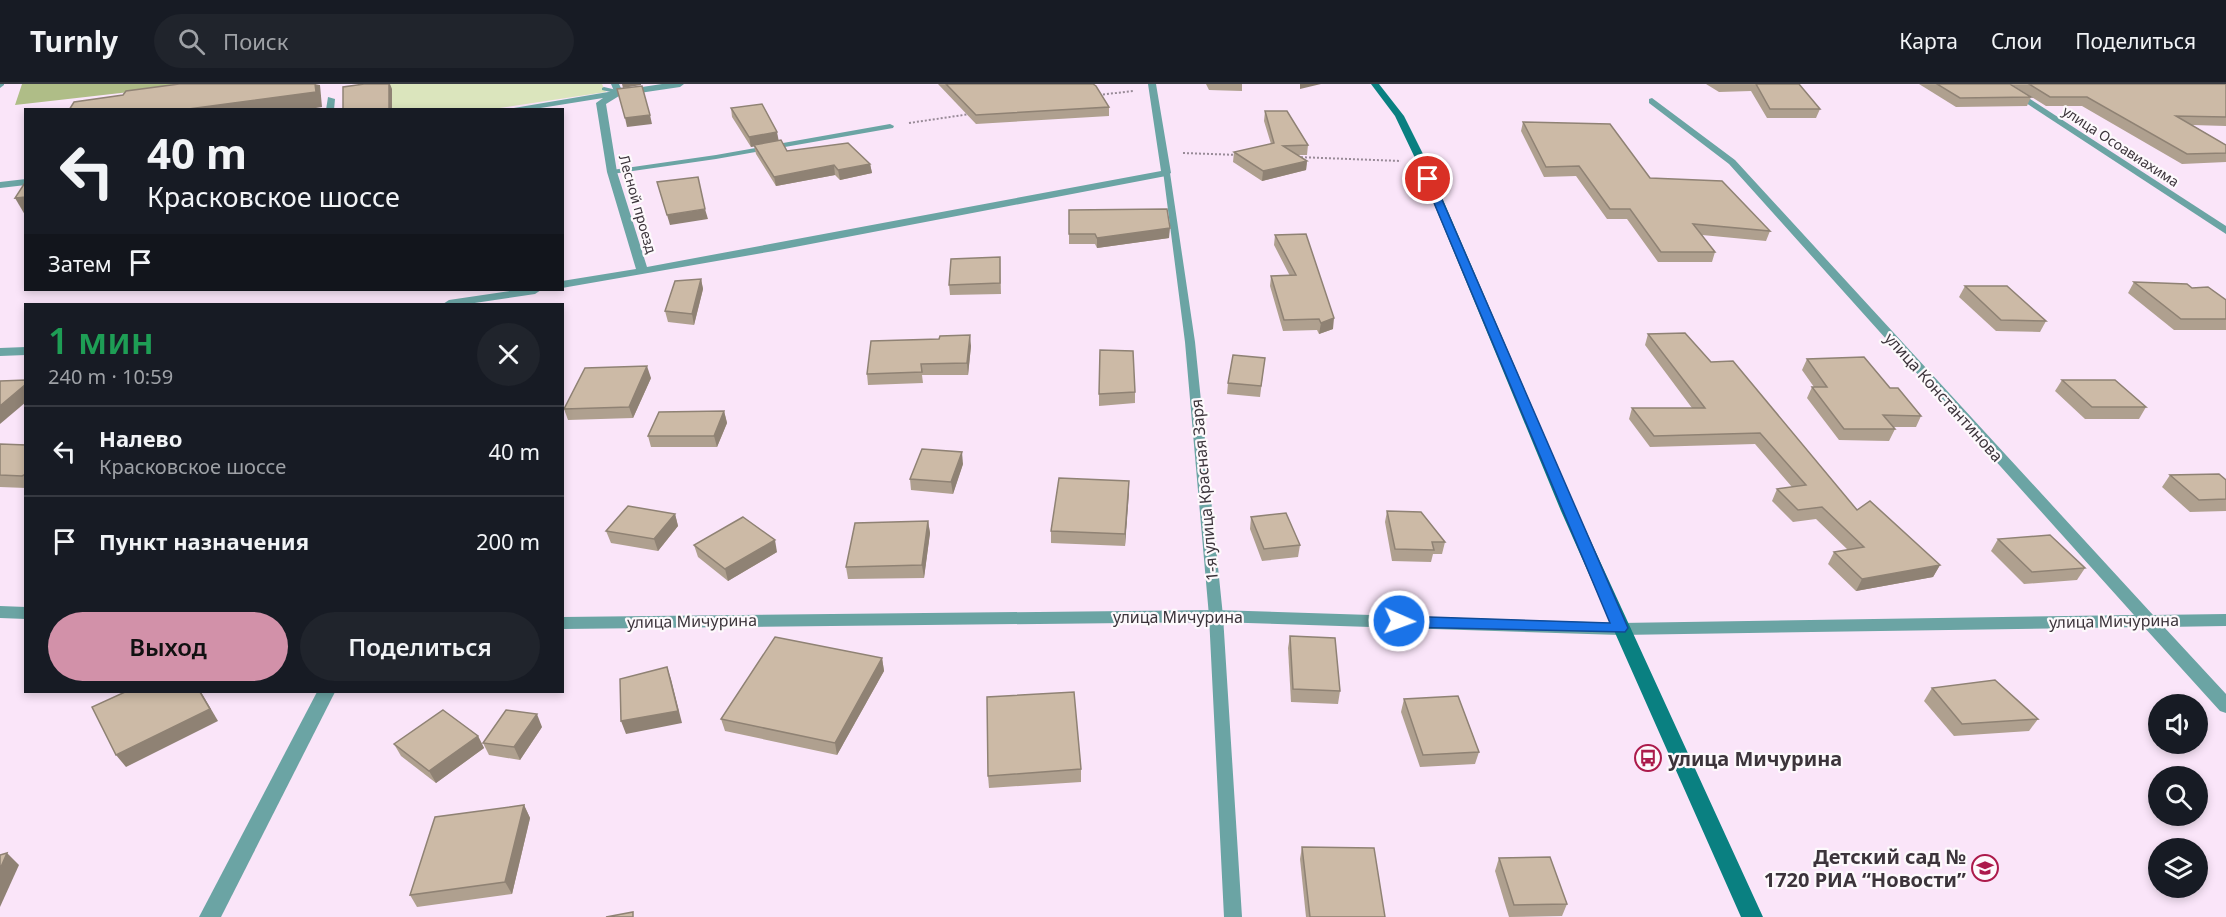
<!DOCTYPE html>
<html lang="ru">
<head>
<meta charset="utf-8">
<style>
	:root { --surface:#171b24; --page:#20242c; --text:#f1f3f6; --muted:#9ea1a6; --line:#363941; --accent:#d291a9 }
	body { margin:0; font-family:"Noto Sans",sans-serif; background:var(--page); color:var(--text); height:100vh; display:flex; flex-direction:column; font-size:22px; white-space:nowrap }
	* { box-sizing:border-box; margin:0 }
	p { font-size:20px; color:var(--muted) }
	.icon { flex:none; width:33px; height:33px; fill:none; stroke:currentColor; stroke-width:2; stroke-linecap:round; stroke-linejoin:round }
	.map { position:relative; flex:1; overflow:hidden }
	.drawer { position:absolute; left:24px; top:219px; width:540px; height:390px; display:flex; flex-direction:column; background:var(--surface); border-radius:0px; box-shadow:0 3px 9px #0003 }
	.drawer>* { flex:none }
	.hud { position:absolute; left:24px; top:24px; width:540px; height:183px; border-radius:0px; box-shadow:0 3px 9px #0003; background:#171b24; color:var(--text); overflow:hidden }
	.buttons { position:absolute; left:2148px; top:610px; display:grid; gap:12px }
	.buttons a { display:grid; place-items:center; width:60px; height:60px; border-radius:50%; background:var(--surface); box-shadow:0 3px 9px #0003; font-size:30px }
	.pin { position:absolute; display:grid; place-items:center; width:51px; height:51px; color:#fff; margin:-26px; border:3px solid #fff; border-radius:50%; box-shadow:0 2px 6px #0007 }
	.me { position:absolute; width:66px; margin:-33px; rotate:92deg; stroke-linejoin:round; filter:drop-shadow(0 0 4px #0008) }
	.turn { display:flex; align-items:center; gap:21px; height:126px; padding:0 24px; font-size:27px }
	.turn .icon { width:78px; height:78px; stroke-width:2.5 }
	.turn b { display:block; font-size:42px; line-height:51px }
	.then { display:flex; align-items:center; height:57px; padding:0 24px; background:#0003; gap:12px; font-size:22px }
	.round { display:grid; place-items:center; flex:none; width:63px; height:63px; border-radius:32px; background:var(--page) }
	.head { display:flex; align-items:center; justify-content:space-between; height:102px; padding:0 24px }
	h1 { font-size:36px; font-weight:600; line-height:45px; color:#1e9e55 }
	.button { display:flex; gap:12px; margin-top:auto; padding:12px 24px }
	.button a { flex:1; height:69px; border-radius:36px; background:var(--accent); color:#111; font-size:24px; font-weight:600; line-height:69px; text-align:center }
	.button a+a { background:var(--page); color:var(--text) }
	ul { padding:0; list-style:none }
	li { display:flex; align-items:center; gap:18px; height:90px; padding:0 24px; border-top:2px solid var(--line) }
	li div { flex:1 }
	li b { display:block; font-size:22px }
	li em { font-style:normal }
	header { display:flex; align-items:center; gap:36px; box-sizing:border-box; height:84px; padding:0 30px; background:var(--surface); border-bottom:2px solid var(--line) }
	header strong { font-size:28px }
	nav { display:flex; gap:33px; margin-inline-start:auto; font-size:21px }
	.search { width:420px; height:54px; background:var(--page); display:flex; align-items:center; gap:15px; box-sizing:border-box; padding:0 21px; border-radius:33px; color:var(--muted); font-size:22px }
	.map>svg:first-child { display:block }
</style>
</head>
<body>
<header>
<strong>Turnly</strong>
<div class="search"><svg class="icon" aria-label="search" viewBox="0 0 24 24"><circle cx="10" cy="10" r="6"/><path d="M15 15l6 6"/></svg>Поиск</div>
<nav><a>Карта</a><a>Слои</a><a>Поделиться</a></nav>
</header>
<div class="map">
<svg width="2226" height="833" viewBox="0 0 2226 833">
	<rect width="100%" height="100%" fill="#fae5f9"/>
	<!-- green -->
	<polygon fill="#dbe5bd" points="384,0 602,0 606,8 486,26 344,25"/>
	<!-- forest -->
	<polygon fill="#afbd87" points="22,0 200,0 15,21"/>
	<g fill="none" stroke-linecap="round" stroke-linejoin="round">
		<!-- path -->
		<g stroke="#988a97" stroke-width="2" stroke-dasharray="2 2" stroke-linecap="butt">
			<polyline points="1099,11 1133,7"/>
			<polyline points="909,39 970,30"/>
			<polyline points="1183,69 1239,71"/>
			<polyline points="1297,73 1401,77"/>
		</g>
		<!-- service -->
		<g fill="#6ba4a4" fill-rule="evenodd">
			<polygon points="604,3 621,7 623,8 619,10 602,6 602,4"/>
			<polygon points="328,13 335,15 334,26 326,26"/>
			<polygon points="890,40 894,42 893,44 716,75 612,90 608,88 612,86 716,71"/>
			<polygon points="1163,87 1170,89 1195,258 1223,532 1242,833 1224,833 1209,532 1185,258"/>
		</g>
		<!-- minor -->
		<g fill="#6ba4a4" fill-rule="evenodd">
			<polygon points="0,0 4,0 4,1 0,4"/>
			<polygon points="611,0 619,0 622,6 662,0 684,0 680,3 619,12 606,20 617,88 647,183 1161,87 1148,0 1156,0 1171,89 1166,92 774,167 562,204 562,197 636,185 607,88 596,19 603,14 528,26 502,26 614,7"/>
			<polygon points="1997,0 2007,0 2226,142 2226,150"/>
			<polygon points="1652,14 1735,76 2153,531 2226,530 2226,542 2164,543 2226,610 2226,629 2220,627 2144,543 1620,551 1216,538 562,545 562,533 1216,526 1620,539 2134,531 1729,80 1649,19 1649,15"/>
			<polygon points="26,95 26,101 0,104 0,98"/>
			<polygon points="516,206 541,206 535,210 468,220 443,220 449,216"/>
			<polygon points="26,263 26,271 0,272 0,264"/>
			<polygon points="0,522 26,523 26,535 0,534"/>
			<polygon points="317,608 335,608 221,833 199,833"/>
		</g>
		<!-- secondary -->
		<polygon fill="#0a8081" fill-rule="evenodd" points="1371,0 1379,0 1404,32 1425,74 1577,427 1763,833 1741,833 1561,427 1415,74 1395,32"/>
	</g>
	<!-- wall -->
	<g fill="#afa08f">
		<polygon points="938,0 1093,0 1109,23 1109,32 976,40"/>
		<polygon points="1206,0 1242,0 1242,7 1209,6"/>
		<polygon points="1706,0 1799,0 1820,25 1816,34 1767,34 1751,7 1719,8"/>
		<polygon points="1919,0 2010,0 2031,13 2027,22 1956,23"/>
		<polygon points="2011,0 2226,0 2226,42 2192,41 2226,61 2226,78 2182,80 2082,22 2046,22"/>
		<polygon points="731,24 778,57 787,67 870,80 872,89 840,96 835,91 776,102 756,70 754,62 751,63 732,33"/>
		<polygon points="1265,27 1308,61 1307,71 1297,71 1307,77 1306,86 1262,97 1233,78 1234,68 1271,60 1264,37"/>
		<polygon points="1523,38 1770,147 1766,157 1702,151 1715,168 1712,178 1658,178 1627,135 1607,135 1576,92 1544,93 1521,47"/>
		<polygon points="1069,126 1169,154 1097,164 1095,160 1069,160"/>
		<polygon points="1275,151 1333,245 1319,250 1317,246 1283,247 1270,202 1271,192 1290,192 1274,161"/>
		<polygon points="1000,173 1001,210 950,211 949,201"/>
		<polygon points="701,195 703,205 694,241 668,238 665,227"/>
		<polygon points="2134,198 2192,204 2226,216 2226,246 2174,246 2128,209"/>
		<polygon points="1965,202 2046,237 2040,248 1996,247 1959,213"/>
		<polygon points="1648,250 1711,278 1857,426 1940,481 1933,493 1856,507 1828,480 1834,468 1848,466 1816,435 1793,438 1772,417 1777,405 1792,403 1755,360 1650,363 1629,335 1632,324 1692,324 1645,261"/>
		<polygon points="971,262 968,291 922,291 923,299 868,301 867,290"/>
		<polygon points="1265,274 1260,313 1227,310 1228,299"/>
		<polygon points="1807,275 1921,332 1916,343 1893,343 1895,345 1889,357 1839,356 1807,314 1812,303 1814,303 1802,286"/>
		<polygon points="651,294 633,334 568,336 564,325"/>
		<polygon points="2062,296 2146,323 2139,335 2085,335 2055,307"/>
		<polygon points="1135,308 1135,319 1099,322 1099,310"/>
		<polygon points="724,327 727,339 717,363 651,363 648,352"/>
		<polygon points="0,360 26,361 26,404 0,403"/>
		<polygon points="963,380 953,410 911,406 910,395"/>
		<polygon points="2170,391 2226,396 2226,427 2190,428 2162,403"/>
		<polygon points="1129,397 1125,462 1051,459 1051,447"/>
		<polygon points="1387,427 1445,458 1442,470 1433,470 1431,478 1392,477 1385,438"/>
		<polygon points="675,430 678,442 658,467 611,459 606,447"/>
		<polygon points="1251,433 1300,461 1298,473 1262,477 1250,445"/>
		<polygon points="928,437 930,449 924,494 848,495 846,483"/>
		<polygon points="1998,455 2085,484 2077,496 2024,500 1991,467"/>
		<polygon points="694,461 777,468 728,497 698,473"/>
		<polygon points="1290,552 1340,607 1338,620 1291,618 1288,564"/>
		<polygon points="882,574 884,587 837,671 725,647 721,635"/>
		<polygon points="1932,604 2038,635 2029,647 1954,652 1924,617"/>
		<polygon points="1404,615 1479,668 1475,680 1420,683 1401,628"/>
		<polygon points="542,643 520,676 489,671 483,659"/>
		<polygon points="478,652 484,664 436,699 401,672 394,660"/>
		<polygon points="1081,685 1081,698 989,704 988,692"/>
		<polygon points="524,721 530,734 512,810 417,823 410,811"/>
		<polygon points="1302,763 1385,833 1306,833 1300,775"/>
		<polygon points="1499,774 1567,820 1562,832 1509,833 1495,787"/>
	</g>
	<!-- shaded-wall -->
	<g fill="#8f8274">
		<polygon points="315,0 320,1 322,23 304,26 181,26"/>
		<polygon points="389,0 390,0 392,5 392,26 389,26"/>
		<polygon points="622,0 641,0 641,1 623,4"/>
		<polygon points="1300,0 1321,0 1300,5"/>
		<polygon points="650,31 652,40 627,43 625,34"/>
		<polygon points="777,48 779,58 751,63 749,53"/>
		<polygon points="1307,77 1306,86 1262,97 1263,87"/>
		<polygon points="870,80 872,89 840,96 838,86"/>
		<polygon points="834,81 835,91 776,102 774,93"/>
		<polygon points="26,113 26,131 25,131 15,114"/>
		<polygon points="705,125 708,135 670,141 667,131"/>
		<polygon points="1170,144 1169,154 1097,164 1097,154"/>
		<polygon points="701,195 703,205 694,241 692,230"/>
		<polygon points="1334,234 1333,245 1319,250 1321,239"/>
		<polygon points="970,251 971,262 968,291 967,279"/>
		<polygon points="647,282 651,294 633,334 629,323"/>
		<polygon points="26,300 26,318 0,340 0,322"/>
		<polygon points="724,327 727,339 717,363 714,352"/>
		<polygon points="962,368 963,380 953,410 951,398"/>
		<polygon points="1129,397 1129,409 1125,462 1125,450"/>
		<polygon points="675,430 678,442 658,467 654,455"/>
		<polygon points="928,437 930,449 924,494 922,481"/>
		<polygon points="775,456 777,468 728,497 725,485"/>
		<polygon points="1940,481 1933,493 1856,507 1862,495"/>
		<polygon points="882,574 884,587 837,671 835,659"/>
		<polygon points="667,583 671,595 682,639 626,650 621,637"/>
		<polygon points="200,608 201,608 218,637 126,683 116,671"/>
		<polygon points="537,630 542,643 520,676 514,663"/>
		<polygon points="478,652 484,664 436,699 429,687"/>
		<polygon points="524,721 530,734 512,810 505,798"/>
		<polygon points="7,769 19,781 0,823 0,785"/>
	</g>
	<!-- building -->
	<g fill="#ccbaa6" stroke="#8f8274" stroke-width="1.5">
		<polygon points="179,0 315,0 316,8 181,26 69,26 74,18 123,11 126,7"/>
		<polygon points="364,0 389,0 389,26 343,26 343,3"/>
		<polygon points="946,0 1093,0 1096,2 1109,23 976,31"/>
		<polygon points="1756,0 1799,0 1820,25 1770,25"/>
		<polygon points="1937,0 2010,0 2031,13 1960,14"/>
		<polygon points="2029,0 2226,0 2226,33 2176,32 2226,61 2226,69 2187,70 2087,13 2050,13"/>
		<polygon points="642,2 650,31 625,34 617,5"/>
		<polygon points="762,20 777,48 749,53 731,24"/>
		<polygon points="1265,27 1287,27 1308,61 1283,62 1307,77 1263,87 1234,68 1274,59"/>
		<polygon points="1523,38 1610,40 1650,94 1722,97 1770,147 1693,140 1715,168 1661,168 1630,125 1610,125 1579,82 1546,83"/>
		<polygon points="781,56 787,67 848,59 870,80 838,86 834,81 774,93 754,61"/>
		<polygon points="698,93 705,125 667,131 657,98"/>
		<polygon points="26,97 26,113 15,114"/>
		<polygon points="1167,125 1170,144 1097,154 1095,150 1069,150 1069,126"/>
		<polygon points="1306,150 1334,234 1321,239 1319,235 1284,236 1271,192 1296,191 1275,151"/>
		<polygon points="1000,173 1000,199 949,201 951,175"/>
		<polygon points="701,195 692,230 665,227 675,197"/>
		<polygon points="2134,198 2187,200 2192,204 2208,203 2226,216 2226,235 2181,235"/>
		<polygon points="1965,202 2007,202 2046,237 2001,236"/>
		<polygon points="1685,249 1711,278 1733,277 1857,426 1870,417 1940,481 1862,495 1834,468 1864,463 1822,423 1798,426 1777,405 1806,401 1760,349 1654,352 1632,324 1705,324 1648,250"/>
		<polygon points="970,251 967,279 921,280 922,288 867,290 871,257 939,255 940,252"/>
		<polygon points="1100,266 1133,267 1135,308 1099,310"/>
		<polygon points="1233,271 1265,274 1261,302 1228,299"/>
		<polygon points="1864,273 1890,304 1898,304 1921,332 1883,331 1895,345 1844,345 1812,303 1827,303 1807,275"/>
		<polygon points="647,282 629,323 564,325 585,284"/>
		<polygon points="26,296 26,300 0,322 0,297"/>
		<polygon points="2062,296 2115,296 2146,323 2092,323"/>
		<polygon points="724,327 714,352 648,352 659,328"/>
		<polygon points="0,360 26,361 26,390 22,392 0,391"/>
		<polygon points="922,365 962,368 951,398 910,395"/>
		<polygon points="2219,390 2226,396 2226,415 2199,416 2170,391"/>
		<polygon points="1059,394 1129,397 1125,450 1051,447"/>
		<polygon points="628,422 675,430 654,455 606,447"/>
		<polygon points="1387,427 1421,428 1445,458 1432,458 1434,466 1395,465"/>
		<polygon points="1286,429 1300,461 1264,465 1251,433"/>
		<polygon points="743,433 775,456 725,485 694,461"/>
		<polygon points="928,437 922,481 846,483 855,439"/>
		<polygon points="2050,451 2085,484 2032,488 1998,455"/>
		<polygon points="1290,552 1335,554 1340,607 1293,605"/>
		<polygon points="775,553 882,574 835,659 721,635"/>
		<polygon points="667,583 678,627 621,637 620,595"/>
		<polygon points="1995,596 2038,635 1962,640 1932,604"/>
		<polygon points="125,608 200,608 210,625 116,671 92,623"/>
		<polygon points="1074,608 1081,685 988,692 987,613"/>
		<polygon points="1458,612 1479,668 1423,671 1404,615"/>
		<polygon points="443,626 478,652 429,687 394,660"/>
		<polygon points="506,626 537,630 514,663 483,659"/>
		<polygon points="524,721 505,798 410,811 435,733"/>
		<polygon points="1302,763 1374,764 1385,833 1310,833"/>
		<polygon points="7,769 0,785 0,771"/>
		<polygon points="1550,773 1567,820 1514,821 1499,774"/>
		<polygon points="633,828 633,833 606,833"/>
	</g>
	<!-- route -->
	<polygon fill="#1a73e8" stroke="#114b97" stroke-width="1.5" points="1428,92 1433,95 1628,544 1625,548 1399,543 1393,541 1391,537 1393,534 1399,532 1610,539 1424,95"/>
	<!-- icons -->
	<defs>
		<symbol id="bus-ring" viewBox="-11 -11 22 22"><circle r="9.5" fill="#fdf9fc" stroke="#ac1a4b" stroke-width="1.5"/><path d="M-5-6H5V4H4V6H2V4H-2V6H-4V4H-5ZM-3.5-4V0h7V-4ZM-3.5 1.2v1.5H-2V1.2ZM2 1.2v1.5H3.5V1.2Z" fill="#ac1a4b"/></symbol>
		<symbol id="school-ring" viewBox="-11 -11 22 22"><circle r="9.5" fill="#fdf9fc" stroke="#ac1a4b" stroke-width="1.5"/><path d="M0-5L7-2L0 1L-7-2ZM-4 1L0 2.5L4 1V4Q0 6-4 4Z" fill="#ac1a4b"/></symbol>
	</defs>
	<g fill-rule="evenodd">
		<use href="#bus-ring" x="1633" y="659" width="30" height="30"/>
		<use href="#school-ring" x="1970" y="769" width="30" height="30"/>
	</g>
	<g text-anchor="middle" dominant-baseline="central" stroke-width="4.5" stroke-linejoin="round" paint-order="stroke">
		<!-- far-street labels -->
		<g font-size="14" fill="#3c343b" stroke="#fdf9fc">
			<text transform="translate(2121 62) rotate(33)">улица Осоавиахима</text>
			<text transform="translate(638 120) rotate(74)">Лесной проезд</text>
		</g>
		<!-- street labels -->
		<g font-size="16" fill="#3c343b" stroke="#fdf9fc">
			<text transform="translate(1944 313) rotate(48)">улица Константинова</text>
			<text transform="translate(1204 406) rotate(-95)">1-я улица Красная Заря</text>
			<text x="1178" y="533">улица Мичурина</text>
			<text transform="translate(692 537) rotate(-1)">улица Мичурина</text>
			<text transform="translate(2114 537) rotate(-1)">улица Мичурина</text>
		</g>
		<!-- near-poi labels -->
		<g font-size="20" font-weight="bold" fill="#3c343b" stroke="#fdf9fc" text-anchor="start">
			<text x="1668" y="674">улица Мичурина</text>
			<text x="1966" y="772" text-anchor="end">Детский сад №<tspan x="1966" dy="23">1720 РИА “Новости”</tspan></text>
		</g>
	</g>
</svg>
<div class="buttons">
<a><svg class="icon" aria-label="sound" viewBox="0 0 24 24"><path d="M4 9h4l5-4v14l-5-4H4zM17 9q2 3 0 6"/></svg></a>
<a><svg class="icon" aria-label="search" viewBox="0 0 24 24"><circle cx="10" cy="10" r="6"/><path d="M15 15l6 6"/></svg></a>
<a><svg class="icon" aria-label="layers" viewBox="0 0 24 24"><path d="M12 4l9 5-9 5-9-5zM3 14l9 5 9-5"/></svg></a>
</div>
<div class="pin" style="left:1428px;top:95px;background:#d93025"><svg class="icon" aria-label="arrive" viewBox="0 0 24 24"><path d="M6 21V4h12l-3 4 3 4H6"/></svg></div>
<svg class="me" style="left:1399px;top:537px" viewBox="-20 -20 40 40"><circle r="17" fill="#1a73e8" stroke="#fff" stroke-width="3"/><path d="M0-11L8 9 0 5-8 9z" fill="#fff"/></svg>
<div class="hud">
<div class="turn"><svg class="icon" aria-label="left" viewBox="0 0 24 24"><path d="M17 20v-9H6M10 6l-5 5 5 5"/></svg><div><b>40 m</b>Красковское шоссе</div></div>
<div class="then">Затем<svg class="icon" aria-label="arrive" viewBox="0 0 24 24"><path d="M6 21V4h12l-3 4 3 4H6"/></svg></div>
</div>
<section class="drawer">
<div class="head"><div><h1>1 мин</h1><p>240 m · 10:59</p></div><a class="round"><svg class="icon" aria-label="close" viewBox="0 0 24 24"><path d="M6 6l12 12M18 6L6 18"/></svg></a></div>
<ul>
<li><svg class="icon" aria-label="left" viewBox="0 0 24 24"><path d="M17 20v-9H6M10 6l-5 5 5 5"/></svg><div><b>Налево</b><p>Красковское шоссе</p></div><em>40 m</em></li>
<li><svg class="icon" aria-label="arrive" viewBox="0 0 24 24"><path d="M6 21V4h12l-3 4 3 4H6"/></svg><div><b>Пункт назначения</b></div><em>200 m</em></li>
</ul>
<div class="button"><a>Выход</a><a>Поделиться</a></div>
</section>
</div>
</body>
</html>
